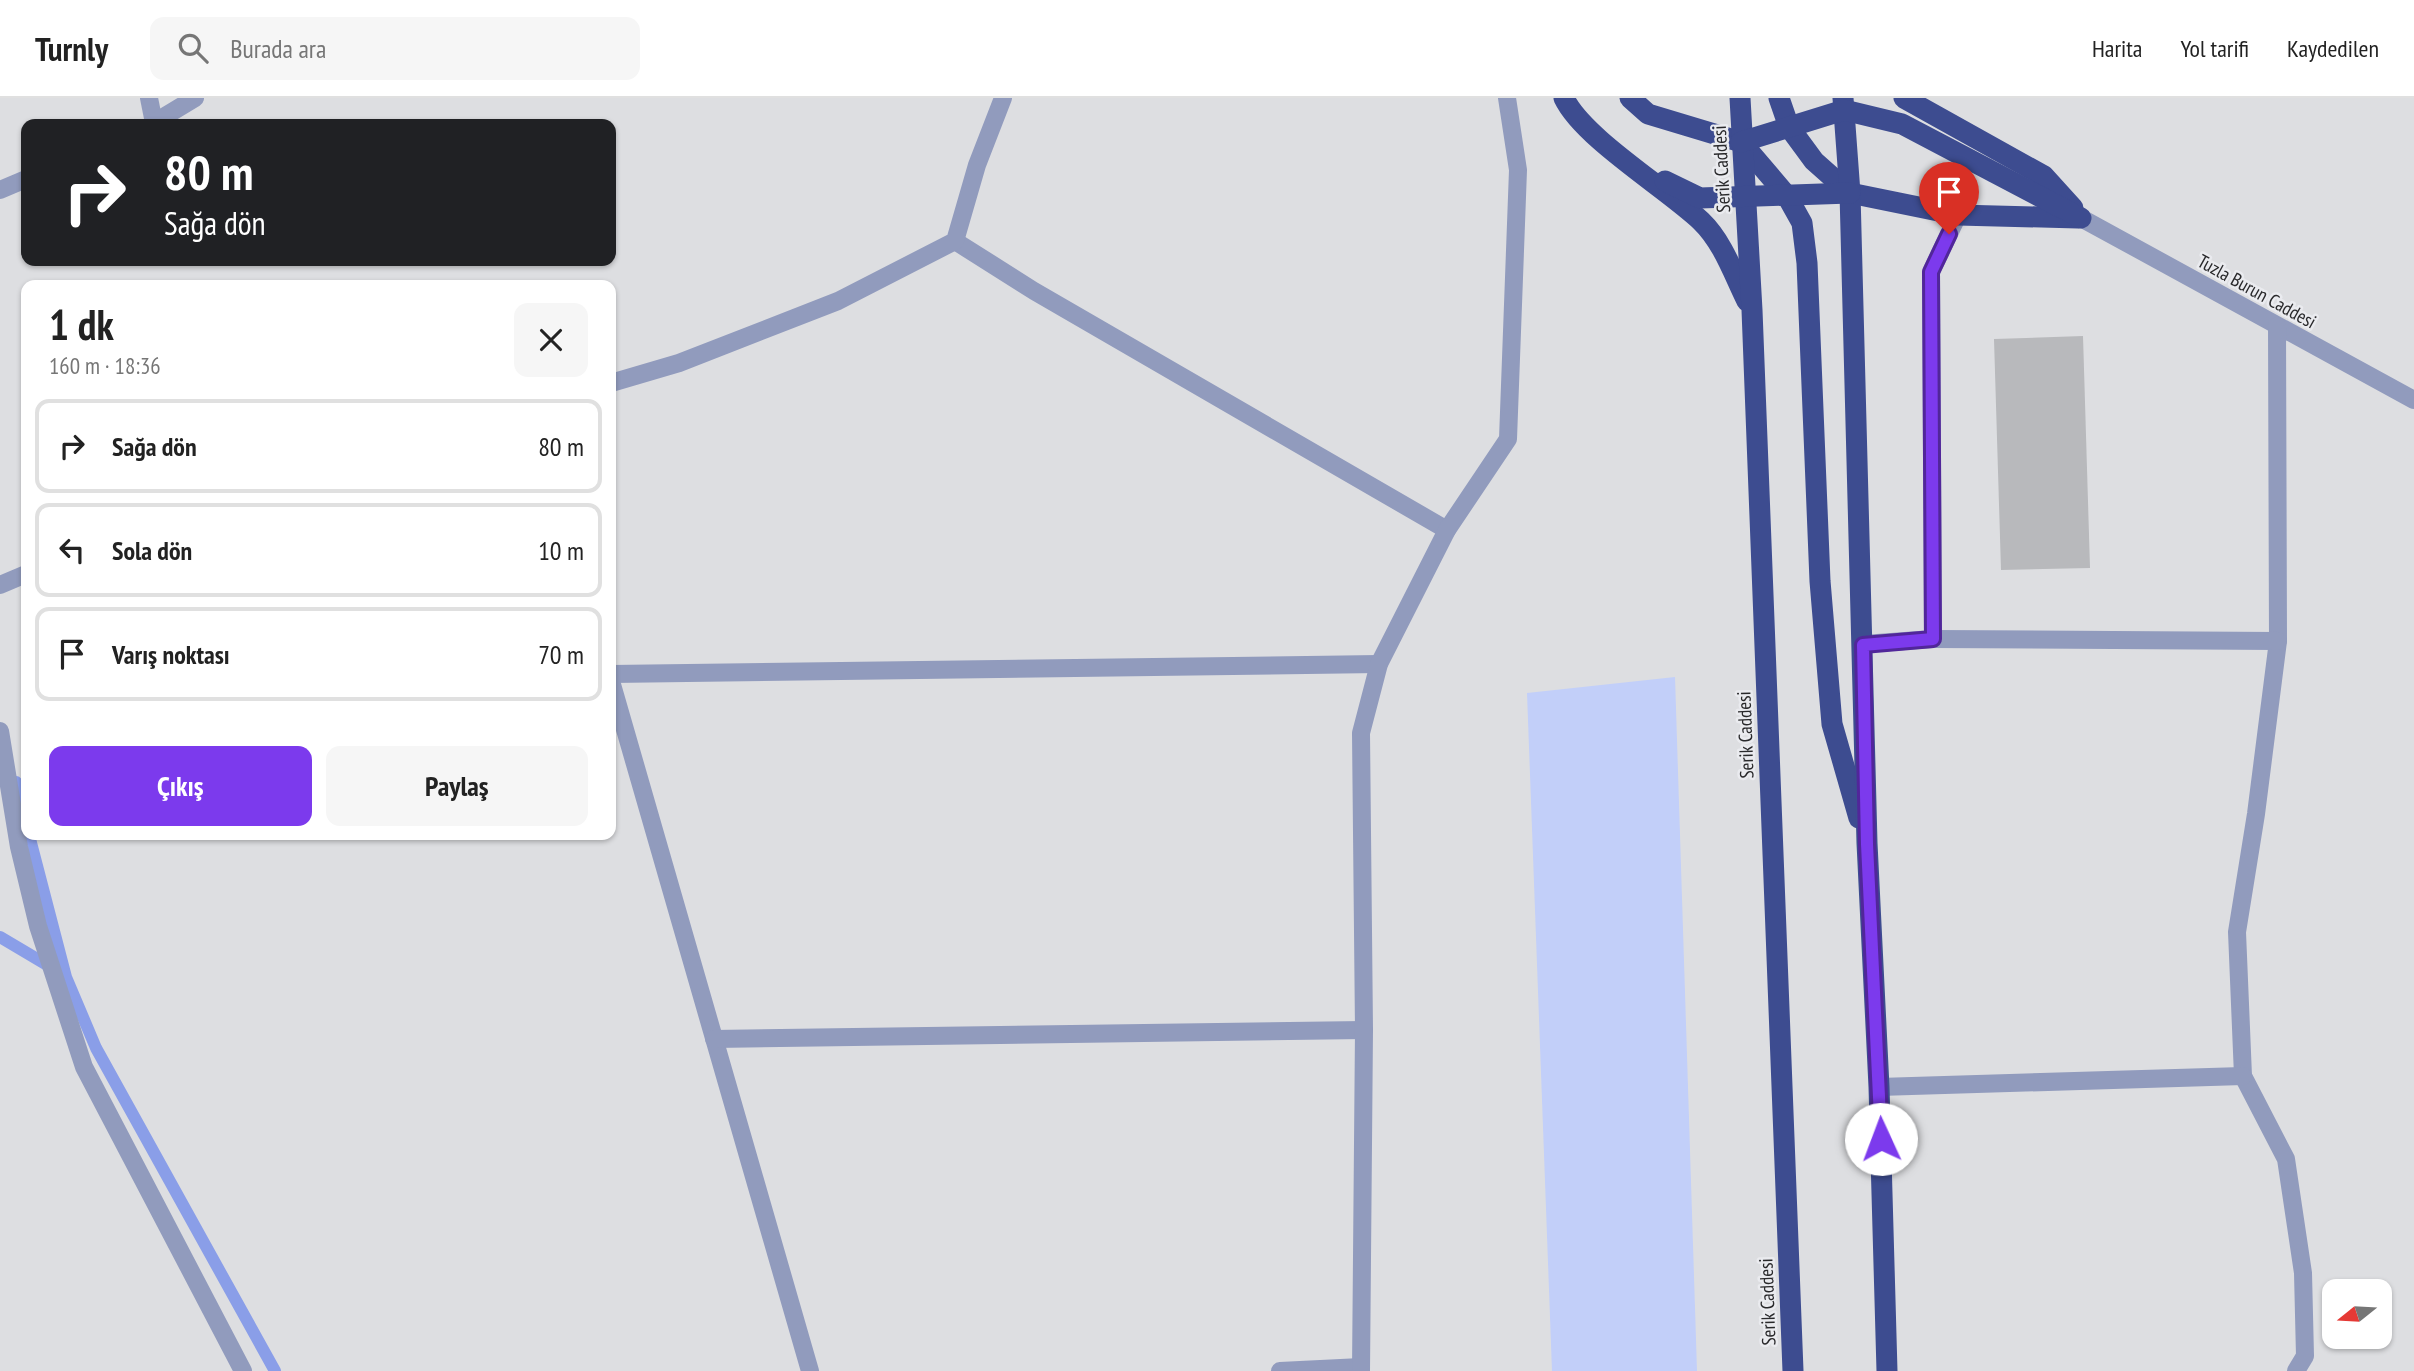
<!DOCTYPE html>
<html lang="tr">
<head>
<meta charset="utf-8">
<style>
	:root { --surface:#fff; --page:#f6f6f6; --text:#222; --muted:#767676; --line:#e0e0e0; --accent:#7c3aed }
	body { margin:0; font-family:"PT Sans Narrow",sans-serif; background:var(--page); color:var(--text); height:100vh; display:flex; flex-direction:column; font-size:26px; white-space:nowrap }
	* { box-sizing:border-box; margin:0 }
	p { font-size:23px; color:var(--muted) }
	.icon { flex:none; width:38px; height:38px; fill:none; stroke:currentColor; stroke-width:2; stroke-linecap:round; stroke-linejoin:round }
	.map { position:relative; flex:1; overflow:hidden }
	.drawer { position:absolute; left:21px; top:182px; width:595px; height:560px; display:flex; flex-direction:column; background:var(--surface); border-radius:14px; box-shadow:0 2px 5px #0004 }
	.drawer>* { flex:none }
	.hud { position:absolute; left:21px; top:21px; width:595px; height:147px; border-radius:14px; box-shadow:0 2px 5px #0004; background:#202124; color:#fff; overflow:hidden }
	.needle { width:46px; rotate:252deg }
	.buttons { position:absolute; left:2322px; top:1181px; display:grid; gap:14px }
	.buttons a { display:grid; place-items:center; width:70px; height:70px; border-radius:14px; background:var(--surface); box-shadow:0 2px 5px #0004; font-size:35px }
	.pin { position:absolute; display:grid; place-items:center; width:60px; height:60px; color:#fff; margin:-72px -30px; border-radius:50% 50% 50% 0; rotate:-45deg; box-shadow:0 0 7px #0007 }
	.pin .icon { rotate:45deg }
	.me { position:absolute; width:77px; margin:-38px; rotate:358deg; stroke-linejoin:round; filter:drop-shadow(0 0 5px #0008) }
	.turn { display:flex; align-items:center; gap:24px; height:147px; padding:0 28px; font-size:32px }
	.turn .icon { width:91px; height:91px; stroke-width:2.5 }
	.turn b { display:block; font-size:49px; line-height:60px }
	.round { display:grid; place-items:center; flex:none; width:74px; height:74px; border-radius:14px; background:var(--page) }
	.overview { display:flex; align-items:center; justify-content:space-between; height:119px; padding:0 28px }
	h1 { font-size:42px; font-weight:700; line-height:52px }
	.cta { display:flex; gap:14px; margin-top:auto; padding:14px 28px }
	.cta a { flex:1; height:80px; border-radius:14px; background:var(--accent); color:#fff; font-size:28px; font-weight:700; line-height:80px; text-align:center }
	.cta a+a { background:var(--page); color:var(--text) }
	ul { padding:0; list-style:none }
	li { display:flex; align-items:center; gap:21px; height:94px; margin:0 14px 10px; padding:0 14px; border:4px solid var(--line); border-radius:14px }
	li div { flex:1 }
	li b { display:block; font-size:26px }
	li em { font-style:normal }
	header { display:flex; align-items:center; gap:42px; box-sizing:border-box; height:98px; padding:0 35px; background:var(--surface); border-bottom:2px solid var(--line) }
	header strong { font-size:33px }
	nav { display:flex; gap:38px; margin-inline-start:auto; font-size:24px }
	.search { width:490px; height:63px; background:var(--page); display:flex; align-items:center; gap:18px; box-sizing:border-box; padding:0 24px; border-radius:14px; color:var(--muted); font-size:26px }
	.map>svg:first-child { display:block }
</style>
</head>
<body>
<header>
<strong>Turnly</strong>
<div class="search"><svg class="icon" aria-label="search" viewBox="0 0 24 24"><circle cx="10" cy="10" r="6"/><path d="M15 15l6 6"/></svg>Burada ara</div>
<nav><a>Harita</a><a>Yol tarifi</a><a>Kaydedilen</a></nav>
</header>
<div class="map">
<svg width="2414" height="1273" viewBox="0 0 2414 1273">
	<rect width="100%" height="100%" fill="#dddee1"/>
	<!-- green -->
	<polygon fill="#c2cff9" points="1675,579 1697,1273 1552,1273 1527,595"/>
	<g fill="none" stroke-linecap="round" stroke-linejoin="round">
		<!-- stream -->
		<g stroke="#8a9ee8" stroke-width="12">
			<polyline points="16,684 26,725"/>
			<polyline points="29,737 66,879 96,950 275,1273"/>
			<polyline points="0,839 54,871"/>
		</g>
	</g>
	<!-- building -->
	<polygon fill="#b8b9bc" points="2083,238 2090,470 2001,472 1994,241"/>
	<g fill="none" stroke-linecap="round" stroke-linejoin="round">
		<!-- minor -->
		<g stroke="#919bbd" stroke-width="18">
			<polyline points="149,0 154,25"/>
			<polyline points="152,26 195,0"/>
			<polyline points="0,92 26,81"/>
			<polyline points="2081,120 2414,302"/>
			<polyline points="955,143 1034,193 1447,432"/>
			<polyline points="2277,228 2278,543 2256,716 2237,834 2243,978 2286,1061 2303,1175 2305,1258 2296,1273"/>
			<polyline points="611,285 679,265 838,203 955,143 977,67 1003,0"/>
			<polyline points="0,487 26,476"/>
			<polyline points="1933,541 2278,543"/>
			<polyline points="1863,546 1933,541 1931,174 1958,117"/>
			<polyline points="611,576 1379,566"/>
			<polyline points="611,583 810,1273"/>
			<polyline points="0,633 19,749 38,828 84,969 243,1273"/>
			<polyline points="714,941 1364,932"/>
			<polyline points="1879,989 2243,978"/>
			<polyline points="1280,1273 1361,1269"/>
			<polyline points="1361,1273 1364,932 1361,635 1379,566 1447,432 1508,341 1518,72 1507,0"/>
		</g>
		<!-- highway -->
		<g stroke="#3d4c90" stroke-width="21">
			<path d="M1564,0C1583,40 1666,90 1701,123C1723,144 1734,177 1747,203"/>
			<polyline points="1630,0 1648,16 1741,44 1787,98 1802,125 1807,165 1820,483 1832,626 1859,720"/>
			<polyline points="1740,0 1752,212 1793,1273"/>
			<polyline points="1779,0 1789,29 1814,63 1850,95 1958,117 2078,120"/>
			<polyline points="1843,0 1850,95 1867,745 1879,989 1887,1273"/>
			<polyline points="1904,0 2044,78 2073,110"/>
			<polyline points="1741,44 1844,12 1902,26 2081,120"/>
			<polyline points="1665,83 1700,100 1850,95"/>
		</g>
	</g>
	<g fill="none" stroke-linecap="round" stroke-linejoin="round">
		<defs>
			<polyline id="route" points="1881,1041 1867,746 1863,547 1933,541 1931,174 1949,136"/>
		</defs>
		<!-- route casing -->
		<use href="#route" stroke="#51269a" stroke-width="18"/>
		<!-- route -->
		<use href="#route" stroke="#7c3aed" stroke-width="12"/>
	</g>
	<g text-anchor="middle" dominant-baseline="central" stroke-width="5" stroke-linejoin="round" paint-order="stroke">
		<!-- street labels -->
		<g font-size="19" fill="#29292b" stroke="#eaebef">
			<text transform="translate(1721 71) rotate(-93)">Serik Caddesi</text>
			<text transform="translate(2257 193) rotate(29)">Tuzla Burun Caddesi</text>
			<text transform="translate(1745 637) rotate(-92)">Serik Caddesi</text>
			<text transform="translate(1767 1204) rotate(-92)">Serik Caddesi</text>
		</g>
	</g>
</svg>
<div class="buttons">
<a><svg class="needle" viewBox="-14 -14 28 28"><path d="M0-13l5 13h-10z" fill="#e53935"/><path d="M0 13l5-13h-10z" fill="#767676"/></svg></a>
</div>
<div class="pin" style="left:1949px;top:136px;background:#d93025"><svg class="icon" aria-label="arrive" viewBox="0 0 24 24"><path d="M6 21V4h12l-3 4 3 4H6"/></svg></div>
<svg class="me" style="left:1881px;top:1041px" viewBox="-20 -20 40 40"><circle r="19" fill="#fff"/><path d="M0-13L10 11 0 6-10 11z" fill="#7c3aed"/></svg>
<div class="hud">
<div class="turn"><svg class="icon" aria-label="right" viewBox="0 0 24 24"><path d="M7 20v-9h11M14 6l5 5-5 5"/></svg><div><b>80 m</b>Sağa dön</div></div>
</div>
<section class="drawer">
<div class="overview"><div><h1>1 dk</h1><p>160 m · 18:36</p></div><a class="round"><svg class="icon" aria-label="close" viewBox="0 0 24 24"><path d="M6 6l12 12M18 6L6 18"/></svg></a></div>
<ul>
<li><svg class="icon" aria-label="right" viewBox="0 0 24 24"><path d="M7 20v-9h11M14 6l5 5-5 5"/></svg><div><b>Sağa dön</b></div><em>80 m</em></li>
<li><svg class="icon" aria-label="left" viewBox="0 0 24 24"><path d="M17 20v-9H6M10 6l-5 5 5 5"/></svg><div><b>Sola dön</b></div><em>10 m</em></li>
<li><svg class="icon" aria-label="arrive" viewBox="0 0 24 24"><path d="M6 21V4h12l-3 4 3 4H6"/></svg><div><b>Varış noktası</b></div><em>70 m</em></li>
</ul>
<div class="cta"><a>Çıkış</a><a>Paylaş</a></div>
</section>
</div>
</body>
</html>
